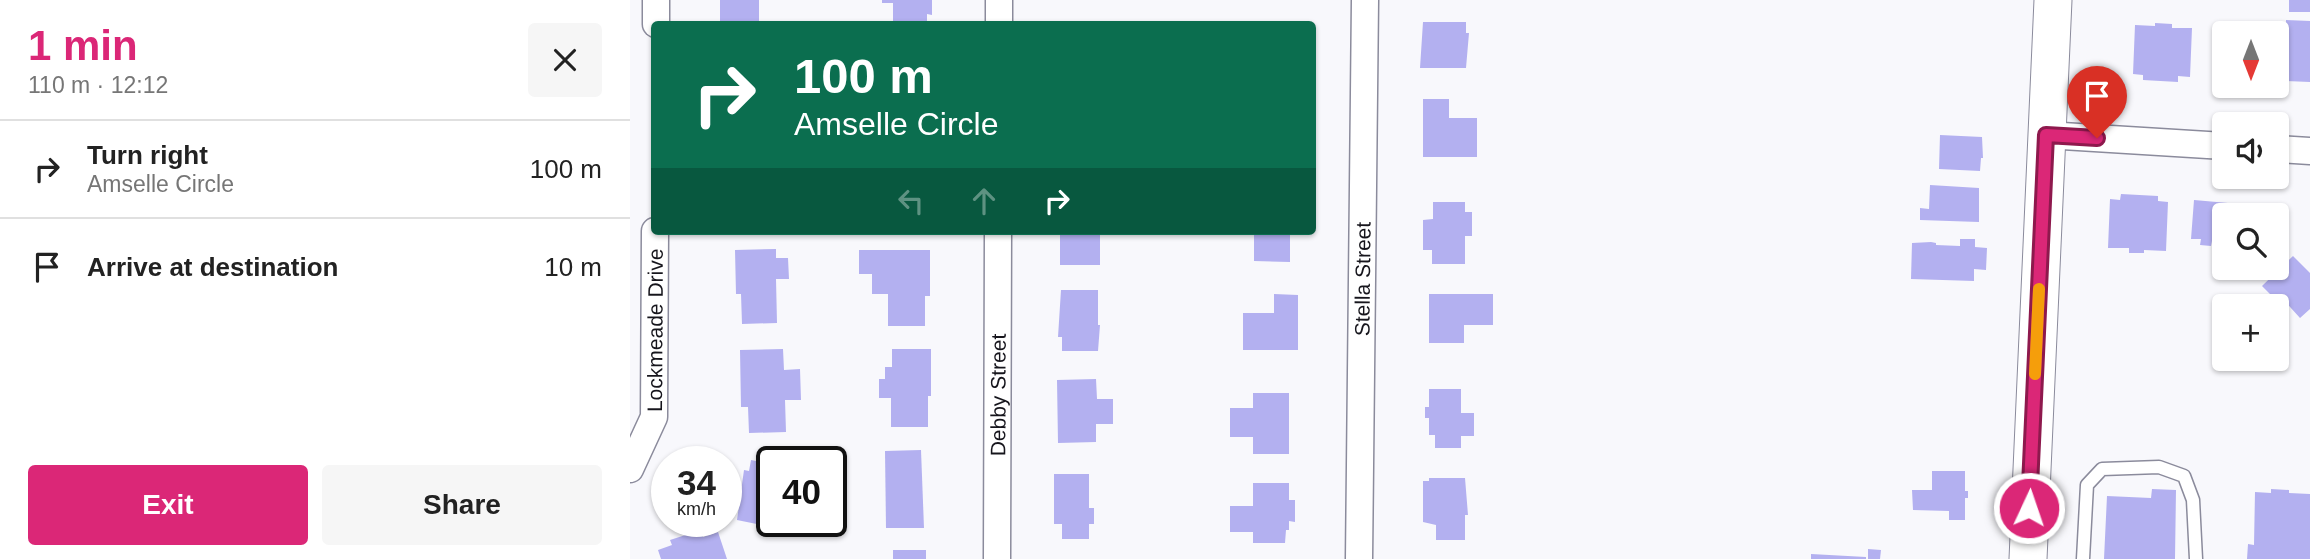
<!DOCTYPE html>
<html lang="en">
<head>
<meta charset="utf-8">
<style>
	:root { --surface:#fff; --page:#f6f6f6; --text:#222; --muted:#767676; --line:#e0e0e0; --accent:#db2777 }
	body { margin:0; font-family:Helvetica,sans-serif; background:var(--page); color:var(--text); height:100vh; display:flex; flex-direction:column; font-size:26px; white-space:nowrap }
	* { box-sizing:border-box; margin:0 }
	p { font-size:23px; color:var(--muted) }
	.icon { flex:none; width:38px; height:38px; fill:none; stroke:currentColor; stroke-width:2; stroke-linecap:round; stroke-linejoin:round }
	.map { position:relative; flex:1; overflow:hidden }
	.drawer { display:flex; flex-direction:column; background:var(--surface); width:630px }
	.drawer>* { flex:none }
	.guide { position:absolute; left:21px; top:21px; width:665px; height:214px; border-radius:7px; box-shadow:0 2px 5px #0004; background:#0b6e4f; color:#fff; overflow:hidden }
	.needle { width:46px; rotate:180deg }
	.controls { position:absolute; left:1582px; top:21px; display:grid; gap:14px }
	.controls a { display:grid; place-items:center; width:77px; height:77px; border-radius:7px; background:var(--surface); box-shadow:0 2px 5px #0004; font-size:35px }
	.speed { position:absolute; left:21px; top:446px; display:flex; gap:14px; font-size:35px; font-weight:700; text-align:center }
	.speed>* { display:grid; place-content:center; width:91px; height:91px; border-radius:50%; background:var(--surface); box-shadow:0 2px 5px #0004; line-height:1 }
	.speed small { font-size:18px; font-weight:400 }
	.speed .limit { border:4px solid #111; border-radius:10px; background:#fff; color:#111 }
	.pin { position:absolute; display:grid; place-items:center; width:60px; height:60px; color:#fff; margin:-72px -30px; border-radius:50% 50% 50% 0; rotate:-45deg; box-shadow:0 0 7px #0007 }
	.pin .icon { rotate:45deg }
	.me { position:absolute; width:77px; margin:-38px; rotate:3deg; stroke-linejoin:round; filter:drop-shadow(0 0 5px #0008) }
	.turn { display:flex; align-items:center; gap:24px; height:147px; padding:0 28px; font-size:32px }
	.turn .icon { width:91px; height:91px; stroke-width:2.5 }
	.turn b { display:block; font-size:49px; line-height:60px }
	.lanes { display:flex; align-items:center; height:66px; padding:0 28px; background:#0003; justify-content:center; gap:35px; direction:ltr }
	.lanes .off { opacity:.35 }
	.round { display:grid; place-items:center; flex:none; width:74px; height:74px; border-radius:7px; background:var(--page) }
	.head { display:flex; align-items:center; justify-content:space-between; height:119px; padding:0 28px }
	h1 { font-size:42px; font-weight:800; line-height:52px; color:var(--accent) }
	.action { display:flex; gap:14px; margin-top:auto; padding:14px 28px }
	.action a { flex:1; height:80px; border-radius:7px; background:var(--accent); color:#fff; font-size:28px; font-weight:800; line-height:80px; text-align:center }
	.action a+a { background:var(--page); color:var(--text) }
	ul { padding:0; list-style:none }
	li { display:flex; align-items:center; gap:21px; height:98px; padding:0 28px; border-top:2px solid var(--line) }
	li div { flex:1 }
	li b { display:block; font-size:26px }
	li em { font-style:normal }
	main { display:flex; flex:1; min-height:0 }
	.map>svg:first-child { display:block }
</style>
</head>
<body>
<main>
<section class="drawer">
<div class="head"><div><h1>1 min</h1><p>110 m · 12:12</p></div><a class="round"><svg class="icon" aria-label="close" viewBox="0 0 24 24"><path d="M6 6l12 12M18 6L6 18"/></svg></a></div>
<ul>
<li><svg class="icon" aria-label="right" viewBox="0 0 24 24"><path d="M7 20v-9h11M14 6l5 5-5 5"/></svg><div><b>Turn right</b><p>Amselle Circle</p></div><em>100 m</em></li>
<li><svg class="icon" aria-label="arrive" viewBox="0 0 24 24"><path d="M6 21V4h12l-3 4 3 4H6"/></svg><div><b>Arrive at destination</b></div><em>10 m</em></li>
</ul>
<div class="action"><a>Exit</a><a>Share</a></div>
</section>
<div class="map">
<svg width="1680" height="559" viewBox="0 0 1680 559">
	<rect width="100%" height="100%" fill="#f8f8fc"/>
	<!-- building -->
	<g fill="#b3b0f0">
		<rect x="90" y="0" width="39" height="24"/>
		<polygon points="252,0 302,0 302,15 297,14 297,24 263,24 263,3 252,3"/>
		<rect x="1659" y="0" width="21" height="12"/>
		<polygon points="1656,20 1680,21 1680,82 1654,81 1655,53 1650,53 1650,41 1656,41"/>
		<polygon points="793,22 836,22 836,33 839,33 836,68 790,68"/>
		<polygon points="1525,23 1542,24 1542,28 1562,28 1560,77 1548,76 1548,82 1513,80 1513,75 1503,74 1505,25 1525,26"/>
		<polygon points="793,99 819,99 819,118 847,118 847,157 793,157"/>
		<polygon points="1310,135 1352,137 1353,158 1351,158 1350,171 1309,169"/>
		<polygon points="1300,185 1349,188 1349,222 1290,220 1290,208 1299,209"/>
		<polygon points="1491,194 1528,196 1528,201 1538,202 1536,251 1514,250 1514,253 1499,253 1499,248 1478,248 1480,199 1490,200"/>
		<polygon points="1564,200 1598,203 1597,208 1614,210 1614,215 1594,215 1594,242 1582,241 1581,246 1570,245 1571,239 1561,239"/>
		<polygon points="803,202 835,202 835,212 842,212 842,236 835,236 835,264 802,264 802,250 793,250 793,220 803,219"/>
		<polygon points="430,231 481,231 481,233 470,233 470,265 430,265"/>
		<polygon points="624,231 660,231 660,262 624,261"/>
		<polygon points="1330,239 1345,239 1345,247 1357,248 1356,270 1344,269 1344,281 1281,279 1282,243 1301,242 1306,243 1306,245 1330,246"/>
		<polygon points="146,249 146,258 158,258 159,279 146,279 147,323 112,324 111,294 106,294 105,250"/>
		<polygon points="229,250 300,250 300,296 295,296 295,326 258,326 258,294 242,294 242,274 229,274"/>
		<polygon points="1663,256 1680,273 1680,309 1670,318 1651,297 1647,301 1632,286"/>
		<polygon points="431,290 468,290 468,325 470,325 468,351 432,351 432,337 428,337"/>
		<polygon points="644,294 668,295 668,350 613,350 613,313 644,313"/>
		<polygon points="799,294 863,294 863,325 834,325 834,343 799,343"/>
		<polygon points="153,349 154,370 170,369 171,400 155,400 156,432 119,433 118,407 111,407 110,350"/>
		<polygon points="262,349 301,349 301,396 298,396 298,427 261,427 261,398 249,398 249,379 255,379 255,367 262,367"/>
		<polygon points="466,379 467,399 483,399 483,424 466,424 466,442 428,443 427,380"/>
		<polygon points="799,389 831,389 831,413 844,413 844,436 831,436 831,448 805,448 805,435 799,435 799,418 795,418 795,407 799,407"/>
		<polygon points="623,393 659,393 659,454 623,454 623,437 600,437 600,408 623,408"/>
		<polygon points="291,450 294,528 256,528 255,451"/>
		<polygon points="121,460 142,464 142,527 107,520 114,470 119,471"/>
		<polygon points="1302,471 1335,471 1335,491 1338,491 1338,498 1335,498 1335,520 1319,520 1319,511 1283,510 1282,490 1302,490"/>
		<polygon points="424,474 459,474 459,508 464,508 464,524 459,524 459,539 432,539 432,524 424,524"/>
		<polygon points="799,478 835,478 838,515 835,515 835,540 806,540 806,525 793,522 793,481 799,481"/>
		<polygon points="623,483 659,483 659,500 665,500 665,522 659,521 659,530 656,530 655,543 623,543 623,532 600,532 600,506 623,506"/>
		<polygon points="1522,489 1546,490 1545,559 1474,559 1477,496 1521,498"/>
		<polygon points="1641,489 1659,490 1659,493 1680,494 1680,559 1617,559 1618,544 1624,545 1625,492 1641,493"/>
		<polygon points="71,530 73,537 88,532 97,559 31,559 28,550 42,545 40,540"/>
		<polygon points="1238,549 1251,550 1250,559 1238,559"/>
		<rect x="263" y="550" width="33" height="9"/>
		<polygon points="1181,554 1236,557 1236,559 1181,559"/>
	</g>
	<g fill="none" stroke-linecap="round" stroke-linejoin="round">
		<defs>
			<polyline id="lane" points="1453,559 1457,485 1472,469 1529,467 1554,476 1563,500 1566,559"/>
			<g id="street">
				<polyline points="26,24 26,0"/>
				<polyline points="369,24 369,0"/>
				<polyline points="1416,135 1594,146"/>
				<polyline points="1647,149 1680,151"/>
				<path id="s1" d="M0,469L24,417L25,231"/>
				<path id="s2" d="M367,559L368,231"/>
				<path id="s3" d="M729,559L735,0"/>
			</g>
			<polyline id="secondary" points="1398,559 1423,0"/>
		</defs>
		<!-- lane casing -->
		<use href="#lane" stroke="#8b8b9c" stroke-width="15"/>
		<!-- street casing -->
		<use href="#street" stroke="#8b8b9c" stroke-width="29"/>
		<!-- secondary casing -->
		<use href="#secondary" stroke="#8b8b9c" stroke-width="39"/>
		<!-- lane -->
		<use href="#lane" stroke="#fff" stroke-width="12"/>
		<!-- street -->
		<use href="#street" stroke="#fff" stroke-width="26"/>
		<!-- secondary -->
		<use href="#secondary" stroke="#fff" stroke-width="37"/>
	</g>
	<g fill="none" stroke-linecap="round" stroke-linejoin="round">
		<defs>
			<polyline id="route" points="1399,508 1416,135 1467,138"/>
		</defs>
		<!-- route casing -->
		<use href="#route" stroke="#8e194d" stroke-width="18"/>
		<!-- route -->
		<use href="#route" stroke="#db2777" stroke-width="12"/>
		<!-- slow -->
		<polyline stroke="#f59e0b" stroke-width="12" points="1405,374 1409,289"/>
	</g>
	<g text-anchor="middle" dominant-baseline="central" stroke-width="6" stroke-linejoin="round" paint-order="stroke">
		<!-- street labels -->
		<g font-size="21" fill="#16151c" stroke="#f8f8fc">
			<text stroke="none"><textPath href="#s3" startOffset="280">Stella Street</textPath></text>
			<text stroke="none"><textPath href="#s1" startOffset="144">Lockmeade Drive</textPath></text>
			<text stroke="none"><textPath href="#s2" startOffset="164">Debby Street</textPath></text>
		</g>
	</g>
</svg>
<div class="controls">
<a><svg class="needle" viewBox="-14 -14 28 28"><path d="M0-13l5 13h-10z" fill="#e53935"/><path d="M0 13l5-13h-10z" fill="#767676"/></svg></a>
<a><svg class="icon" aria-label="sound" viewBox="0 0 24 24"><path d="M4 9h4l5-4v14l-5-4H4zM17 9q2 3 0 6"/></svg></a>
<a><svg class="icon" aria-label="search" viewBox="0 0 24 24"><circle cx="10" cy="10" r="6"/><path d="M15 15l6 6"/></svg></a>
<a>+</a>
</div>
<div class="speed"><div>34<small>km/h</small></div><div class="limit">40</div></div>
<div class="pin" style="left:1467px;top:138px;background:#d93025"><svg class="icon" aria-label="arrive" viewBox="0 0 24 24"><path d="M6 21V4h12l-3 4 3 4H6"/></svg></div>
<svg class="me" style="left:1399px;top:508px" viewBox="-20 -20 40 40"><circle r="17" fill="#db2777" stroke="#fff" stroke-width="3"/><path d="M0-11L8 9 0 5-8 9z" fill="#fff"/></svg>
<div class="guide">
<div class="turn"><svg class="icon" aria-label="right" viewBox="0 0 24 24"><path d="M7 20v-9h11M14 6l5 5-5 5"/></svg><div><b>100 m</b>Amselle Circle</div></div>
<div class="lanes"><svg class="icon off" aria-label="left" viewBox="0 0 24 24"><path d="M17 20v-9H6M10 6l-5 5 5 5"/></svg><svg class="icon off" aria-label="ahead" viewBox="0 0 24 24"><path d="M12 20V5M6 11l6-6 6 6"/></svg><svg class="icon" aria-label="right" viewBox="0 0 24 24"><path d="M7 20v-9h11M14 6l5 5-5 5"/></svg></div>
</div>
</div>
</main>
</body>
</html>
